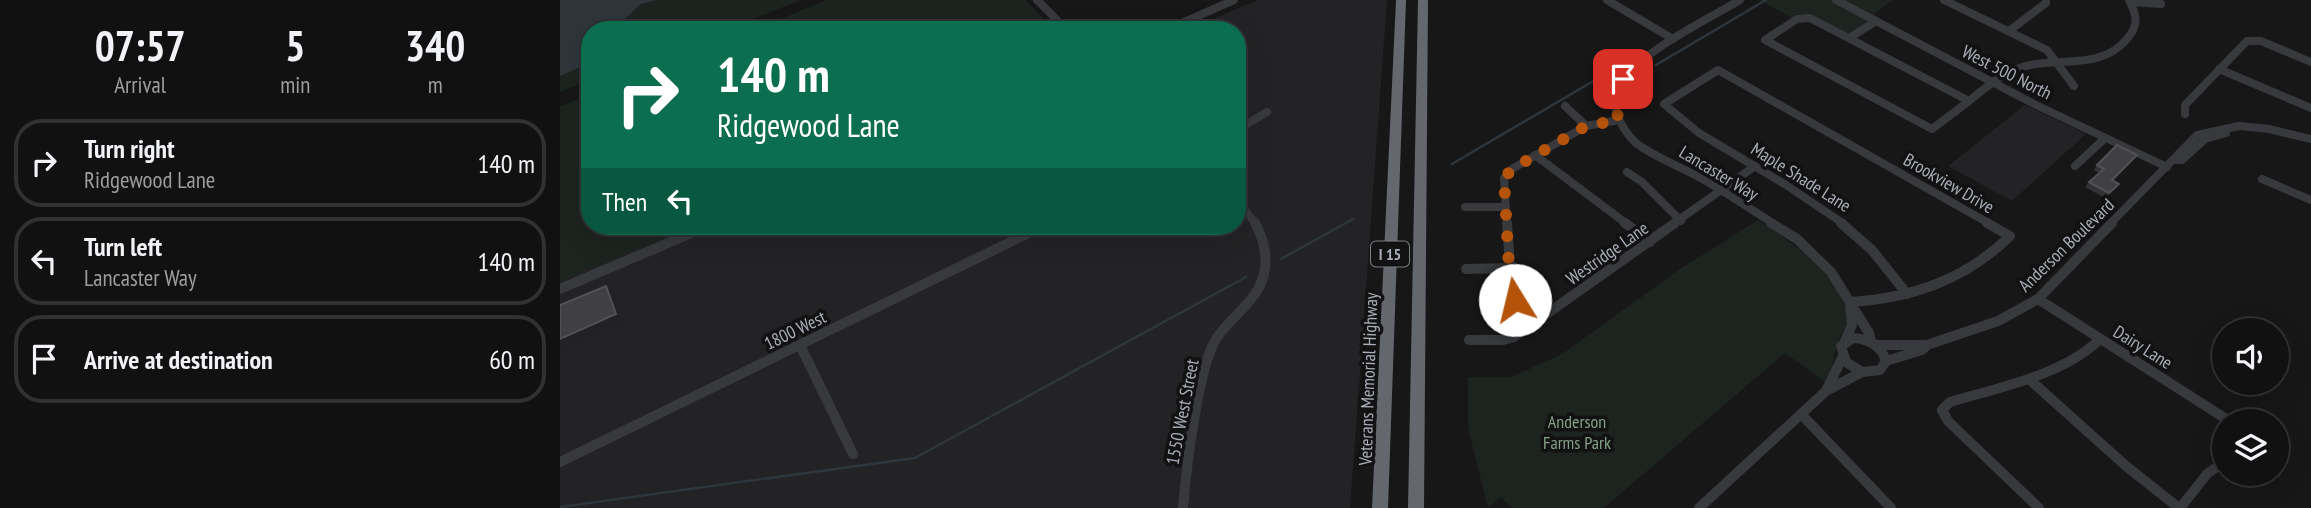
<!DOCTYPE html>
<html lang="en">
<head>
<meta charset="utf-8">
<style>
	:root { --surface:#111112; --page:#1a1a1b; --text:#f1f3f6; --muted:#9c9d9f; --line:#303132 }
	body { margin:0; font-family:"PT Sans Narrow",sans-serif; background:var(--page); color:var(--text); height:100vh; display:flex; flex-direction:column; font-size:26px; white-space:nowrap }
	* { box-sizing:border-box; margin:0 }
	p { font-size:23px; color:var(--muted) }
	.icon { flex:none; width:38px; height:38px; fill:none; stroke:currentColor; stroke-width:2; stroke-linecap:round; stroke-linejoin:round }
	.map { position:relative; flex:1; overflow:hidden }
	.panel { display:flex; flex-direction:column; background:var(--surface); width:560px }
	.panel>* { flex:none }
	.hud { position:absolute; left:21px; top:21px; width:665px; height:214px; border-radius:28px; box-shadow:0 7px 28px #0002,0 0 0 2px var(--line); background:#0b6e4f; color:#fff; overflow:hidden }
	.fabs { position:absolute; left:1652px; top:318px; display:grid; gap:14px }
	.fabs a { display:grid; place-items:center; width:77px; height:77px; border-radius:50%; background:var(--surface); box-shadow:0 7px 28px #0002,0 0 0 2px var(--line); font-size:35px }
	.pin { position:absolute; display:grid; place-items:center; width:60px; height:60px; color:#fff; margin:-30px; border-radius:14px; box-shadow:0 4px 10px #0006 }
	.me { position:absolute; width:77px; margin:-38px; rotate:351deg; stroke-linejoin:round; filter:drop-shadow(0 0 5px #0008) }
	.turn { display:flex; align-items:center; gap:24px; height:147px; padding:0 21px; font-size:32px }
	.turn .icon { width:91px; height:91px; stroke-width:2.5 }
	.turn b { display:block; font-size:49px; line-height:60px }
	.then { display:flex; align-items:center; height:66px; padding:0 21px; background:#0003; gap:14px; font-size:26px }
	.eta { display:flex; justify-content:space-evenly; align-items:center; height:119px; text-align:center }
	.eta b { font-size:42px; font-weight:600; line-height:49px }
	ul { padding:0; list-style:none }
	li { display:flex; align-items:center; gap:21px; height:88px; margin:0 14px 10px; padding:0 7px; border:4px solid var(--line); border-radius:28px }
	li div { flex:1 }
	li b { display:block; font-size:26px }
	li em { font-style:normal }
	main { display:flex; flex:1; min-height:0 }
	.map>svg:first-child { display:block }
</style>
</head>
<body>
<main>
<section class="panel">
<div class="eta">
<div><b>07:57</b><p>Arrival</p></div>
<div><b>5</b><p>min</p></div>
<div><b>340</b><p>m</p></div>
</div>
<ul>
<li><svg class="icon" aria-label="right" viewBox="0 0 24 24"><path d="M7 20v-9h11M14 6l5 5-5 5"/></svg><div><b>Turn right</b><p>Ridgewood Lane</p></div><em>140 m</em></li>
<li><svg class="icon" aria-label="left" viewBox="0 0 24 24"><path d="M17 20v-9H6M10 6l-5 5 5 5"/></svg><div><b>Turn left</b><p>Lancaster Way</p></div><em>140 m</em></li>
<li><svg class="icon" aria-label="arrive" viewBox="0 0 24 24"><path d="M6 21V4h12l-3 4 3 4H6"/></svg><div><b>Arrive at destination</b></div><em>60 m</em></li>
</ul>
</section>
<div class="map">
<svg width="1751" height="508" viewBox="0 0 1751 508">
	<rect width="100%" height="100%" fill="#171718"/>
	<!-- built -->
	<g fill="#232325">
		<polygon points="698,0 827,0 790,508 0,508 0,107 30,226 677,226 677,30 627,30"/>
		<polygon points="1465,105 1526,134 1452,201 1388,166"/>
	</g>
	<!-- green -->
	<g fill="#1d231e">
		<polygon points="0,0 241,0 165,30 30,30 30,80 0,92"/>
		<polygon points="266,0 465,0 489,24 479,30 194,30"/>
		<path d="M1199,0H1333C1317,10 1304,27 1287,33C1269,26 1250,7 1231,17Z"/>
		<polygon points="30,95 30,226 132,226 0,281 0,106"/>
		<path d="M1198,220C1228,240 1284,277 1287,317C1288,328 1279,336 1276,347C1273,360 1272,370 1265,382L1225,353L1044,508H952L941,497L928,508L908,428V377H951L1002,354L1120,269Z"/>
	</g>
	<!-- water -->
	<polygon fill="#2e353b" points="0,0 96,0 81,4 53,30 30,30 30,63 0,76"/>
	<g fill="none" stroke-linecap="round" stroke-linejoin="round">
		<!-- stream -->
		<g stroke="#2e353b" stroke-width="2.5">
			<polyline points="1096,65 1206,0"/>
			<polyline points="892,164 1064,63"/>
			<polyline points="721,259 793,219"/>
			<polyline points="0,507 355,458 686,277"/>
		</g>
		<!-- minor-far1 -->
		<g stroke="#38393d" stroke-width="8">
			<polyline points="477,0 507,30"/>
			<polyline points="1047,0 1113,39"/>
			<path d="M1180,0C1147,20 1072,55 1056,91C1049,107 1064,132 1076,143C1094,157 1117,165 1137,176C1164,191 1189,208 1214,224"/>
			<polyline points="1276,0 1474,104 1607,167"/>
			<polyline points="1384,0 1487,50 1514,86"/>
			<polyline points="1571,2 1601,4"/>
			<polygon points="1250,18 1409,101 1372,129 1205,40 1237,19"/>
			<polyline points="606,30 674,0"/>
			<polyline points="1449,31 1486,3 1486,0"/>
			<polyline points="1289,38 1316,21"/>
			<polyline points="1659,69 1751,108"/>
			<path d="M1409,101C1427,86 1446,70 1470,65C1504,58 1542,69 1567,39C1579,25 1577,15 1569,0"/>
			<polyline points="1005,106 1026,126"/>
			<polyline points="1625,114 1625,105 1687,41 1701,41 1751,62"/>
			<polyline points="677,130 707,112"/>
			<polyline points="975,155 1067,224"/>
			<polyline points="1614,160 1622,160 1645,139 1666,133"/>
			<polyline points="1515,166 1545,138"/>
			<polyline points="1067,172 1082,182 1121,221"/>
			<polyline points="1702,179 1751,200"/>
			<polyline points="677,200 696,224"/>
			<polyline points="905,207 945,207"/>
			<polyline points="947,224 944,178 952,169 1026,126 1059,120"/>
			<polyline points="1113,224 1195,166"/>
			<polyline points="1284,224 1226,185 1139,133 1104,104 1158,70 1430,224"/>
			<polyline points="1550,224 1637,135 1679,126 1709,129 1751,139"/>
		</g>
		<!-- minor -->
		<g stroke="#38393d" stroke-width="10">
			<polyline points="947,223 952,294 976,321"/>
			<polyline points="1065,223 1090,242"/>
			<polyline points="1211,223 1237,239 1271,272 1309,333 1311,341"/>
			<polyline points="1281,223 1312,250 1347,294"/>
			<polyline points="906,269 949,268"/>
			<polyline points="0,289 148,226"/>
			<polyline points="1478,299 1671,422"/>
			<path d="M1290,302C1352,298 1405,280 1450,236L1427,223"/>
			<path d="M1293,338C1309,339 1321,345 1326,361L1320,370L1302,372L1286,362L1281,346Z"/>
			<polyline points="909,340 943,340 954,337 1115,223"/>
			<polyline points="1285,341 1292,325 1290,304"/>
			<polyline points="240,345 293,454"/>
			<polyline points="1317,345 1367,345 1438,321 1478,299 1552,223"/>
			<polyline points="1326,361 1362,350 1367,345"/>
			<polyline points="1469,379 1566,466 1619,508"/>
			<polyline points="1266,391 1282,358"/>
			<polyline points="1241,414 1331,508"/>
			<polyline points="0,462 483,226"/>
			<path d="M623,508C626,471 638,368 656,339C670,317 698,301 704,274C708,255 704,239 695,223"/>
			<polyline points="1139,508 1266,391 1302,372"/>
			<path d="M1479,508L1388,421L1382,410L1390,402C1437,388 1504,375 1540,339"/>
			<polyline points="1620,508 1647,474 1664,462"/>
		</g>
		<!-- highway -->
		<g fill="#64676e" fill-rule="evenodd">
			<polygon points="836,0 846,0 828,508 812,508"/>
			<polygon points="858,0 868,0 864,508 848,508"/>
		</g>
	</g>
	<!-- wall -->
	<polygon fill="#333336" points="1577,155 1553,181 1559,184 1555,189 1545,198 1525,187 1529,182 1539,173 1534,170 1537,165"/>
	<!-- shaded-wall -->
	<polygon fill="#222224" points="46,286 56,295 65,324 0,353 0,339"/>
	<!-- building -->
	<g fill="#404044" stroke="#505256" stroke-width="2">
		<polygon points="480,26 484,30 470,30"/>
		<polygon points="1557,145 1577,155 1552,180 1559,184 1549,193 1529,182 1544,169 1537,165"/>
		<polygon points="46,286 56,314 0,339 0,305"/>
	</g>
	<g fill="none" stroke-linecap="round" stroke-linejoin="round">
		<!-- route -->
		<path stroke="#b45309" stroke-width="12" stroke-dasharray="0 21.6" d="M955,300L950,287L944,178L952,169L1026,126L1059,120C1054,104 1055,94 1063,79"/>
	</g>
	<g text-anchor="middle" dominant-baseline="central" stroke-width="7" stroke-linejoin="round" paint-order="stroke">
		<!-- shield labels -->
		<rect fill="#121213" stroke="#7c7f86" stroke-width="2" x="811" y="241.5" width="38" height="25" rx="5"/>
		<g font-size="16" font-weight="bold" fill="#aaaeb7">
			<text x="830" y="254">I 15</text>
		</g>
		<!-- street labels -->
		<g font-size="18" fill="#aaaeb7" stroke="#121213">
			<text transform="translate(1447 72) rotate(27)">West 500 North</text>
			<text transform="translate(1159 173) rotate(31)">Lancaster Way</text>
			<text transform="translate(1241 177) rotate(32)">Maple Shade Lane</text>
			<text transform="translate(1389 183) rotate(30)">Brookview Drive</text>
			<text transform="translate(1506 245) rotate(-44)">Anderson Boulevard</text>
			<text transform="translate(1047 253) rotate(-35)">Westridge Lane</text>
			<text transform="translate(235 330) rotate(-26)">1800 West</text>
			<text transform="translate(1583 347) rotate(32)">Dairy Lane</text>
			<text transform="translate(808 379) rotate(-88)">Veterans Memorial Highway</text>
			<text transform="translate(622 412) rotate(-79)">1550 West Street</text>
		</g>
		<!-- park labels -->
		<g font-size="18" fill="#83a086" stroke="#121213">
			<text x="1017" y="421">Anderson<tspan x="1017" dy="21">Farms Park</tspan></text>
		</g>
	</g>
</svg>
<div class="fabs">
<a><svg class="icon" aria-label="sound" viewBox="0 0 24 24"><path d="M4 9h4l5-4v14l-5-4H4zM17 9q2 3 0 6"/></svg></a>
<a><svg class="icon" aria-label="layers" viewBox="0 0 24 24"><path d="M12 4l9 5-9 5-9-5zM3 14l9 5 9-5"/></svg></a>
</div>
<div class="pin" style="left:1063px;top:79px;background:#d93025"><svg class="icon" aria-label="arrive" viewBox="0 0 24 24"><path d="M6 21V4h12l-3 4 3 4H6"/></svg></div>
<svg class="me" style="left:955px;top:300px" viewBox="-20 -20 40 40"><circle r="19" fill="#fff"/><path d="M0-13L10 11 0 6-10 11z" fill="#b45309"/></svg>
<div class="hud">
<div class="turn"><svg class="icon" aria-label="right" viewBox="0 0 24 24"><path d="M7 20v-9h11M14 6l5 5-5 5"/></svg><div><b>140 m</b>Ridgewood Lane</div></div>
<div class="then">Then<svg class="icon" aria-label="left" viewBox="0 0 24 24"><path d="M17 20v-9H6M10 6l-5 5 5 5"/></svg></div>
</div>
</div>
</main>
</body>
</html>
